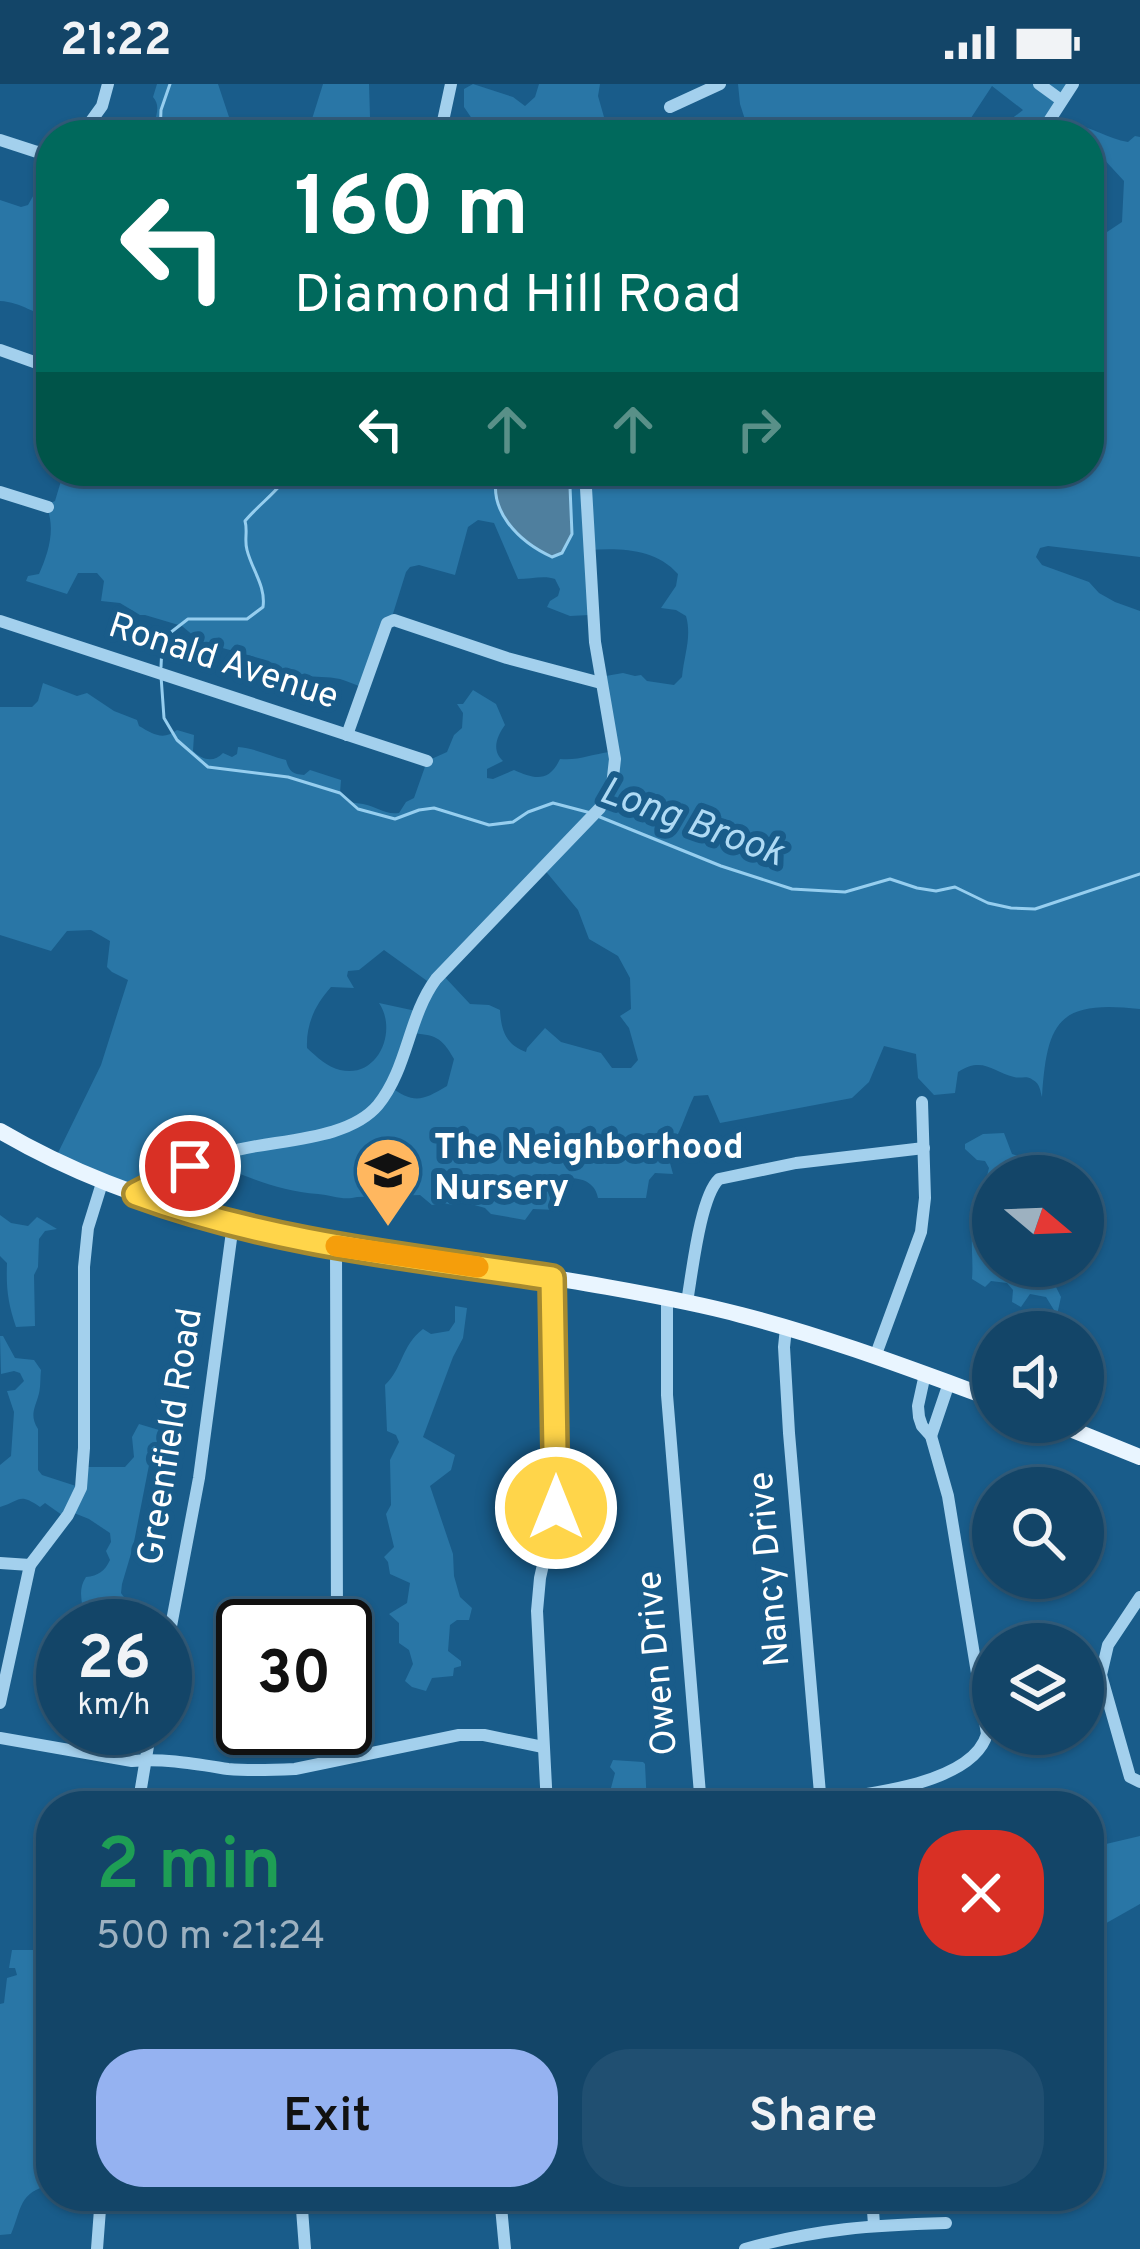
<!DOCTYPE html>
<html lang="en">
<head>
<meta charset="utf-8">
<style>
	:root { --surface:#134568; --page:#204f71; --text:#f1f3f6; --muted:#9db1c0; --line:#325d7c; --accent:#95b2f1 }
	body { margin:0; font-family:Overpass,sans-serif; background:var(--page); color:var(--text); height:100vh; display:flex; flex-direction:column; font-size:45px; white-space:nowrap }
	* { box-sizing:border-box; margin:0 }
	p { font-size:39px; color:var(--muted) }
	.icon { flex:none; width:66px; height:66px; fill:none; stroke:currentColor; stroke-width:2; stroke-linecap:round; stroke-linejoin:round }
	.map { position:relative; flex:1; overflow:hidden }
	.panel { position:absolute; left:36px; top:1707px; width:1068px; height:420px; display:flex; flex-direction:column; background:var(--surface); border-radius:48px; box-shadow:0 3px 9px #0004,0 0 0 3px var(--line) }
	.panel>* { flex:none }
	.banner { position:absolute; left:36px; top:36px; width:1068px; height:366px; border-radius:48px; box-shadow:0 3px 9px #0004,0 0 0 3px var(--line); background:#00695c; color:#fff; overflow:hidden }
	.needle { width:78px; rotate:109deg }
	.tools { position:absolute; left:972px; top:1071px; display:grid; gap:24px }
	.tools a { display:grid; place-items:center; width:132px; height:132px; border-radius:50%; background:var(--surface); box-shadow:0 3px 9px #0004,0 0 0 3px var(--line); font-size:60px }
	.speed { position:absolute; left:36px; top:1515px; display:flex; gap:24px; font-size:60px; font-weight:700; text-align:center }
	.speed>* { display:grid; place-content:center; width:156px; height:156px; border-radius:50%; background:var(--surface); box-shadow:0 3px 9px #0004,0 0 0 3px var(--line); line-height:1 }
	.speed small { font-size:30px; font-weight:400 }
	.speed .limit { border:6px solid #111; border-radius:18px; background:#fff; color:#111 }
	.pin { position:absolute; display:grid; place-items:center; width:102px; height:102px; color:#fff; margin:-51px; border:6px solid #fff; border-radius:50%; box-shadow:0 3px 12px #0007 }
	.me { position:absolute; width:132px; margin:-66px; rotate:0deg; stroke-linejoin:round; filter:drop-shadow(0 0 9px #0008) }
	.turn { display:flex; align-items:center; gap:42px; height:252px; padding:0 60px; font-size:54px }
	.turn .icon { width:156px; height:156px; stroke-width:2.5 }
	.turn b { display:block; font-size:84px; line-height:102px }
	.lanes { display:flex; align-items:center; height:114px; padding:0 60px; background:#0003; justify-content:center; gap:60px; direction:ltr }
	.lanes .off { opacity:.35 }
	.round { display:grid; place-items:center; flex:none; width:126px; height:126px; border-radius:48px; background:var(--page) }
	.headline { display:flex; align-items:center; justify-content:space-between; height:204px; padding:0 60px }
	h1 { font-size:72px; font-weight:600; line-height:90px; color:#1e9e55 }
	.primary-button { display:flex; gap:24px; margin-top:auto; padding:24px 60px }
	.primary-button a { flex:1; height:138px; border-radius:48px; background:var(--accent); color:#111; font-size:48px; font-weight:600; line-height:138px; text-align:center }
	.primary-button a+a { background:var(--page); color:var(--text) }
	.status { display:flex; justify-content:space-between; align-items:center; height:84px; padding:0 60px; background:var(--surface); direction:ltr }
	.status svg { height:33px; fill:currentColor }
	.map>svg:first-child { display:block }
</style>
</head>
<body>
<div class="status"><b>21:22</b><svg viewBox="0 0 49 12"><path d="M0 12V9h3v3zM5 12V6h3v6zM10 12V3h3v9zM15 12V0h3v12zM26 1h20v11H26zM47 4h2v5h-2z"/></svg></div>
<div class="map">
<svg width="1140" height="2165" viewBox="0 0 1140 2165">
	<rect width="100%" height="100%" fill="#195c8a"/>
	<!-- green -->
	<g fill="#2976a6" fill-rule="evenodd">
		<path d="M157,0H218L229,33L301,51H149C153,39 163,24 153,13Z"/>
		<polygon points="323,0 369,0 370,33 385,42 432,51 307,51"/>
		<polygon points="473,0 513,13 525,22 535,13 539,0 600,0 598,12 608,47 602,51 483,51 464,23 464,5"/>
		<path d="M738,0H1071L1039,51H746L749,48L740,20ZM992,2L1023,26L997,46L976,49L970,44L969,37Z"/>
		<path d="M1072,40C1093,43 1108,55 1128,58L1135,52L1140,53V473L1048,462L1040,464L1036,473L1042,481L1089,498L1099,509L1115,518L1140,527V925C1059,916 1047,936 1042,1013C1040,1006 1040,1000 1033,996C1026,991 1022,995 1014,993C993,988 983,972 958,988L955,1009L934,1011L918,994L916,970L884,962L869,998L852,1014L720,1039L708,1011L694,1012C685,1031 680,1052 667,1068L673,1090L655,1089L649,1096L646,1114H598C595,1097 579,1092 562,1095L556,1105L557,1126L533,1125L525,1136L491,1130L485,1124L464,1118L453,1121L443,1119L432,1121L420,1111L357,1113C343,1117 332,1111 318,1110C289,1108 266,1100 240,1090L235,1068L128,1102L55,1075L101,981L128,896L112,888L107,883L110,857L91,846L67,847L51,867L0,851V623H32L38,617L43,599L77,612L87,609L114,627L137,636L139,642C153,650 163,657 177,646L194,651L193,667C202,676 214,679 223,669L232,673L237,670L238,663C254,664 269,672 286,676C289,687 292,690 304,691L310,686L341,696L340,709L348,718C353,719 358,719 363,720C376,722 384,731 399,729L406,718L414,714L427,677L447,668L454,651L462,644L463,629L457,620H463L473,606L496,620L505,641C497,652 491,666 503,677L487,685V694L493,695L514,686C534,695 549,699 560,675C578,677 592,670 610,668L600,593L623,589L635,592L641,591L647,597L674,601L682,593C684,571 692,553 686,532L676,526L661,524L676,502L678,490C655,464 620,464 588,466L589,531L570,532L547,523L550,517L558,512L560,505L555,495C545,491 530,495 518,495L494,439L478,436L468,443L455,491L419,481L410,483L406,488L391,536L361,603C354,600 347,597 340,595C315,590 293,597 269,577L201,558L182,542L145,531H140L120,519L101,517L104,497L97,489H78L67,510L26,497L28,492L39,490C49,468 56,444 46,421L55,417L64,387H196L204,398L211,399L227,387H496C488,427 509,441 536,466L569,405L563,387H1089V160L1122,138L1124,97L1089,59V51H1082ZM543,784L578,826L589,855L618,872L630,894L631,925L620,932L629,944L638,976L631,984H612L601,969L561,958L545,944L527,964L526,968C506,961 501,946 500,926L489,921L470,920L441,889ZM384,866L430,899L416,927L379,919C398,947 378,995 340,986C327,983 317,973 307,964C306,940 315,921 331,903L354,904L347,892L348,887L359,886ZM410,949C435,951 441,952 454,975L447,1002C422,1017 414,1020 389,1002Z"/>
		<path d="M44,66L51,72V233C35,231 22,218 0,217V116L21,123L28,121L44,93Z"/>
		<path d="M1004,1049L1012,1070L1018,1072L1036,1069L1043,1092H993V1182H1050L1054,1199L1061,1213L1057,1231L1046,1213L1030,1210L1021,1223L1012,1218L1013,1206L1007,1199L991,1197L985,1203L972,1195C974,1172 968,1145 976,1123C981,1110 986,1098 989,1084L985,1077L977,1076L965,1065V1060L983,1050Z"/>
		<path d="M0,1131L11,1139L28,1142L37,1133L57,1145L45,1147L39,1155L38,1183L34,1191L35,1242L16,1243C8,1219 6,1205 7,1179L0,1172Z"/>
		<path d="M455,1222L467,1224L463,1254L453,1273L423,1353L455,1371L451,1386L430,1402L453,1470L454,1492L460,1513L472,1524L469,1536H457L450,1541L448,1567L461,1577V1582L454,1584L453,1592L432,1594L426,1607L412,1603L405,1597L413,1580L409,1566L399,1559V1539L389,1530L407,1519L410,1499L390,1490L388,1478L384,1473L394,1463L386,1430L391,1421L390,1376L399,1358L396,1351L387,1347L385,1301C403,1284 401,1262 423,1245L431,1250L449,1247L455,1238Z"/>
		<path d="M0,1252H3L15,1274L34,1276L41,1286C40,1294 41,1305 38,1313C34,1326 30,1332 38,1345V1386L42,1391L76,1402L81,1383H125L134,1373L132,1353L139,1340L159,1346L156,1365L162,1371L150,1376L133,1463L122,1500L121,1509L126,1516L121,1532L102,1535L97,1542H84C86,1525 75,1509 86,1493C98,1492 105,1487 110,1476L106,1467L111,1458L110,1449L89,1435L69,1427L62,1431L45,1419L40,1423C18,1408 21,1417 0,1423V1381L11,1372L14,1328L7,1307L15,1306L24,1297L20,1289L14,1287L1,1290Z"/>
		<polygon points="613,1676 643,1678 645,1680 647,1722 617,1722 616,1710 611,1704 615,1689 610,1683"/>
		<polygon points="1140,1752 1140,1820 1094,1846 1089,1845 1089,1764"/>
		<path d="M51,1830V2101C18,2108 22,2125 11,2150L0,2151V1920L4,1919L7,1894L17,1891L15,1884H9L12,1866H34Z"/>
	</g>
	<!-- water -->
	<path fill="#4f7f9e" stroke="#96ceef" stroke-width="3" d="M498,387H562L570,403L572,450L562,469L552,473C519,458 486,426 498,387Z"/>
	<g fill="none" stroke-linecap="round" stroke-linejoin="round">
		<!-- stream -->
		<g stroke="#96ceef" stroke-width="3">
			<polyline points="160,51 161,26 170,0"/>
			<path d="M161,583L162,562L166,552L188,535H247L263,523C266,502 252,486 247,466C244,456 248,447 245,437C259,420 281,405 291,387"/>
			<polyline points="161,592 164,634 177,656 208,683 288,693 340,709 358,725 395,735 419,726 434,724 489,741 513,738 528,728 553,719 591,729"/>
			<polyline points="600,733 721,782 792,805 845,808 890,795 917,804 936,807 955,803 988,819 1011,824 1035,825 1140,790"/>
		</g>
		<!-- minor -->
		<g stroke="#a3d0ed" stroke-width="12">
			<polyline points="1039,0 1061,16"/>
			<polyline points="670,23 720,0"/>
			<polyline points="81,51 102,22 108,0"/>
			<polyline points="440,51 451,0"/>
			<polyline points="1040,51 1073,0"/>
			<polyline points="0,56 37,68 51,67"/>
			<polyline points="0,266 51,284"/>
			<polyline points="0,408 48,423"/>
			<polyline points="0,537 427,677"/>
			<polyline points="347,651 387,539 394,536 507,574 601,599"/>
			<path d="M136,1110C165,1093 196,1077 229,1068C273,1055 347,1058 378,1021C408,984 408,933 436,895L600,724L612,702L615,675L595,558L585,387"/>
			<polyline points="336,1161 337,1542"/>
			<polyline points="667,1215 667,1311 701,1722"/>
			<path d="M687,1218C692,1190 700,1113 719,1095L796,1079L924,1064"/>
			<polyline points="786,1244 784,1263 789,1349 821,1721"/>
			<polyline points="875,1273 921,1148 925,1114 922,1018"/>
			<polyline points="931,1352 949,1299"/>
			<polyline points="0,1479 30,1481"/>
			<polyline points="1140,1513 1108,1561 1101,1591 1130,1693 1140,1698"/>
			<polyline points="165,1574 199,1394 233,1140"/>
			<polyline points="0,1619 30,1481 68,1431 81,1404 84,1364 84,1183 88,1144 102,1099"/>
			<polyline points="338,1644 338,1675"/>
			<path d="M0,1654L132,1677C164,1674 196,1680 228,1685C250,1687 273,1686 295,1685L459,1651H484L543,1663"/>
			<path d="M821,1716C865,1711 973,1700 987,1650L948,1412L931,1352L922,1342L919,1333L918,1322L925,1290"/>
			<polyline points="138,1722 151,1644"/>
			<polyline points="547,1722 537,1527 540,1494 556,1424 552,1194"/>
			<polyline points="301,2112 305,2165"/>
			<polyline points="500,2112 505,2165"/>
			<polyline points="872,2112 874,2141"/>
			<polyline points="97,2165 101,2112"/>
			<path d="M745,2165C817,2145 872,2141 946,2139"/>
		</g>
		<!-- major -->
		<g stroke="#e9f5ff" stroke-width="16">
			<path d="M0,1047C191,1159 396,1165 607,1203C652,1211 697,1219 741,1231C827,1253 911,1285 993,1315"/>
			<polyline points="1053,1338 1140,1373"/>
		</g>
	</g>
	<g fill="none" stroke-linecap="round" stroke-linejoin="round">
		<defs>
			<path id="route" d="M190,1082L136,1110C269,1159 412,1173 552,1194L556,1424"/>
		</defs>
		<!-- route casing -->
		<use href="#route" stroke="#a68a30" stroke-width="30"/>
		<!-- route -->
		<use href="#route" stroke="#ffd54a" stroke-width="21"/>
		<!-- slow -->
		<polyline stroke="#f59e0b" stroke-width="21" points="336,1162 478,1183"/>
	</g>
	<!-- icons -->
	<defs>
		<symbol id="school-pin" viewBox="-11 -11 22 30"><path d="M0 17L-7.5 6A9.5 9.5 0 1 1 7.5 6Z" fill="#ffb75f" stroke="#195c8a"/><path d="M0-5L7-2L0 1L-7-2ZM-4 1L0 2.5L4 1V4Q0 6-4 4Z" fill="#111"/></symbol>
	</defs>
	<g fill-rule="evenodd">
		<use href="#school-pin" x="350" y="1048" width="76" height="104"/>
	</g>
	<g text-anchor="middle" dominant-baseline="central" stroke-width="12" stroke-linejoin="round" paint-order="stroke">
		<!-- street labels -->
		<g font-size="36" fill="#fff" stroke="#195c8a">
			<text transform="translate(223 579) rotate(18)">Ronald Avenue</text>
			<text transform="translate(172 1353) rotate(-81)">Greenfield Road</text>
			<text transform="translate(771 1485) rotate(-95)">Nancy Drive</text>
			<text transform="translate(659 1579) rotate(-95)">Owen Drive</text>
		</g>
		<!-- poi labels -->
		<g font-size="36" font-weight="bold" fill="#fff" stroke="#195c8a" text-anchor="start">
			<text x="434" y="1065">The Neighborhood<tspan x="434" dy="41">Nursery</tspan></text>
		</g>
		<!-- water labels -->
		<g font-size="39" font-style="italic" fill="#afdaf4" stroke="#195c8a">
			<text transform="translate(691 740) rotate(20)">Long Brook</text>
		</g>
	</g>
</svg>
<div class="tools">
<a><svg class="needle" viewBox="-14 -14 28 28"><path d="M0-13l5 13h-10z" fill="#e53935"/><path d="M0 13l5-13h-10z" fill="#9db1c0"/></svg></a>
<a><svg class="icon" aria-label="sound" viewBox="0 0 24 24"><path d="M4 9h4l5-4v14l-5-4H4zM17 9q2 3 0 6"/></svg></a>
<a><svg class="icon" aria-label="search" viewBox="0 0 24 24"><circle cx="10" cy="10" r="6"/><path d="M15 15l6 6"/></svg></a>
<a><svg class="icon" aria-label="layers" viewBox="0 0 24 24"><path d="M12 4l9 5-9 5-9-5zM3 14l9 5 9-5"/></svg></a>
</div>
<div class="speed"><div>26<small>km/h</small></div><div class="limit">30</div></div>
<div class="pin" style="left:190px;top:1082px;background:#d93025"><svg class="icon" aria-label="arrive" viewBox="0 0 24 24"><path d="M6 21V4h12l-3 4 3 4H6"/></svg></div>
<svg class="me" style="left:556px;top:1424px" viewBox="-20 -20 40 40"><circle r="17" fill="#ffd54a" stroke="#fff" stroke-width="3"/><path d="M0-11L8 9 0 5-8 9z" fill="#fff"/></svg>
<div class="banner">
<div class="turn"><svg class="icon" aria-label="left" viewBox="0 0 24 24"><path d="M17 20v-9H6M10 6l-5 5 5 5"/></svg><div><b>160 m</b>Diamond Hill Road</div></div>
<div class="lanes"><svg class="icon" aria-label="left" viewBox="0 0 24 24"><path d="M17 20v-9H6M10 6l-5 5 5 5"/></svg><svg class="icon off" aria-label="ahead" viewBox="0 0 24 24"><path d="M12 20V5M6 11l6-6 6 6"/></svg><svg class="icon off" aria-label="ahead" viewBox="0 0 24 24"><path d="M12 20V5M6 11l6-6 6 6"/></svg><svg class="icon off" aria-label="right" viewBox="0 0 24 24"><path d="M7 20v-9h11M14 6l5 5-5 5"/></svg></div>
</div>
<section class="panel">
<div class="headline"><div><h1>2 min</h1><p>500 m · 21:24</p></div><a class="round" style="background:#d93025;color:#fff"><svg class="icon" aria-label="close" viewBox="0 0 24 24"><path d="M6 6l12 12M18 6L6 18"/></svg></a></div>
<div class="primary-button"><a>Exit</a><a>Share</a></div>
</section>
</div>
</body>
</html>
